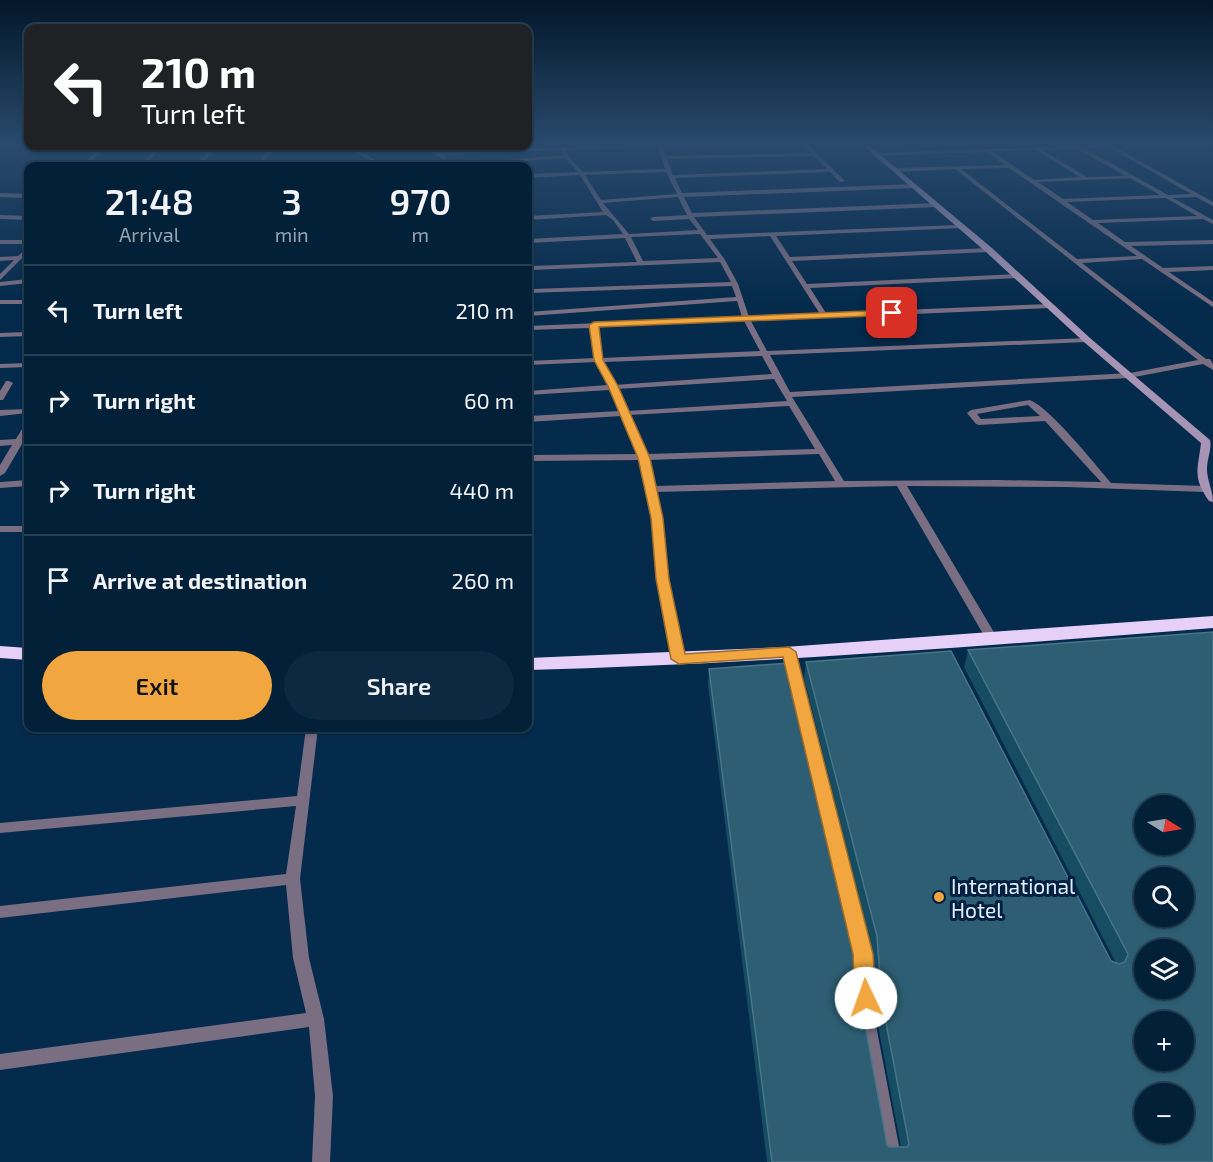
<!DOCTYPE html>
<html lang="en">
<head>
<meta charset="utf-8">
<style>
	:root { --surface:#032039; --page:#0d2841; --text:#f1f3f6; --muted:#97a3ae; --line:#243e53; --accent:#f1a640 }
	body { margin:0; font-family:"Exo 2",sans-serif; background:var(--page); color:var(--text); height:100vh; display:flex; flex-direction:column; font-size:22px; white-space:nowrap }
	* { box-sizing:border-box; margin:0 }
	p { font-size:20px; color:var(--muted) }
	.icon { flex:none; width:33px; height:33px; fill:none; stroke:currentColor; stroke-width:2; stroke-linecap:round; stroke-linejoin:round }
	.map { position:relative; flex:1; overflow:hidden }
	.details { position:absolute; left:24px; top:162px; width:508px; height:570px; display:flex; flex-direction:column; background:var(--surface); border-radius:12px; box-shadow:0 2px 4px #0004,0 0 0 2px var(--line) }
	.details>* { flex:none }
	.banner { position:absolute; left:24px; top:24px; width:508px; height:126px; border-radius:12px; box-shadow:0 2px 4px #0004,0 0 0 2px var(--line); background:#202124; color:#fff; overflow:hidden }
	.needle { width:39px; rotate:101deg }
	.buttons { position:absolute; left:1134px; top:795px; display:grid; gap:12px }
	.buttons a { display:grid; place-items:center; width:60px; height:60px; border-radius:50%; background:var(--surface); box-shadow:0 2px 4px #0004,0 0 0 2px var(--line); font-size:30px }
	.pin { position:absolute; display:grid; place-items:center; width:51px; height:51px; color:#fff; margin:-26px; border-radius:12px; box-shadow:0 3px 9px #0006 }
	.me { position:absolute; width:66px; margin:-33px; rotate:357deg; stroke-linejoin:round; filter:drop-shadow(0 0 4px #0008) }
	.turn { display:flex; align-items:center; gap:21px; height:126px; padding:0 18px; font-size:27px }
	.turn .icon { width:78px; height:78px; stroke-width:2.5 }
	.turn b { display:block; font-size:42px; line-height:51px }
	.eta { display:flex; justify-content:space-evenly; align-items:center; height:102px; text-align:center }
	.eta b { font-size:36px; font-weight:600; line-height:42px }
	.action { display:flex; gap:12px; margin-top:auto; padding:12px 18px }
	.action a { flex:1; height:69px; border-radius:36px; background:var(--accent); color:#111; font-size:24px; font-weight:600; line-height:69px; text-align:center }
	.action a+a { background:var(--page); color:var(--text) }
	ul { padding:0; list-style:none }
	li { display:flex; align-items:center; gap:18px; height:90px; padding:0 18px; border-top:2px solid var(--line) }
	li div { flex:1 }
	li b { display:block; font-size:22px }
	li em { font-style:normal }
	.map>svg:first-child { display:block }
</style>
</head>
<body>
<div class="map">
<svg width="1213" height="1162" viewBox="0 0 1213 1162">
	<rect width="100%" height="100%" fill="#042a4c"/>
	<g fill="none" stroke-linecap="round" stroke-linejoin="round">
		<!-- street -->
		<g fill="#796e82" fill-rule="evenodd">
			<path d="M686,142L663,146L666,156L811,153L801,142H806L845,181L840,182L830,172L675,178L682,193L914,184L917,186L914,188L684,197L692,213L937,203L940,205L937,207L694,217L707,235L959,225L961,226V228L776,236L790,257L989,248L992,250L989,252L792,261L807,284L1019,274L1022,276L1019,278L810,288L826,313L1050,304L1053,306L1050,308L751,321L767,351L1087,338L1091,340L1087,342L770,355L790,392L1130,373L1198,360L955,169L895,172L892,170L895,168L1005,165L986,152L875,156L873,153L1104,145L1101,142H1106L1213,202V206L1196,197L1173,198L1213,220V224L1203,219L1098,223L1125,242L1213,240V244L1131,246L1163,268L1213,266V270L1169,272L1213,302V307L1142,259L1082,263L1206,359H1210L1213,364V370L1203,364L1129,378L792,397L844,481L997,480L1101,482L1045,421L979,425L976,424L967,413L971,410L1030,400C1051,409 1094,463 1111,483L1205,486L1210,489L1205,492L1066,487L907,486L998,639L992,643L986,639L897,486L656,492L662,518L667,579L685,659L679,663L675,662L657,579L652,518L640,460L528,461V455L638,454L621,416L528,422V416L619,411L609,390L528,395V391L607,385L596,362L528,365V361L595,358L591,328L528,330V326L742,317L737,301L528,316V312L736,297L732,286L528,293V263L531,266L637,262L625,238L528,243V239L623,234L613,220L606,215L528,220V216L603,212L580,175L528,178V174L578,172L565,158L456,166L452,165L563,155L562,150L443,155L446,157L443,159L420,146H425L438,152ZM658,147L665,169L583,172L568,156L567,150ZM1109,147L1191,194L1168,195L1084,148ZM1077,149L1126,176L1087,177L1042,150ZM1036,150L1080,177L1034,180L992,151ZM814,156L827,169L673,175L667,159ZM1009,168L1137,256L1077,259L961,169ZM666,172L677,194L601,200L585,175ZM1130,178L1160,195L1063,199L1038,182ZM678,197L687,215L653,217L650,219L653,221L689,219L698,230L629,234L603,203ZM1166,198L1197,216L1093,220L1067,202ZM700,234L718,258L643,261L631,237ZM770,236L820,314L749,317L738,284L725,260L710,239ZM720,262L731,282L533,289L532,270ZM744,321L760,351L602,358L598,327ZM762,356L772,374L614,385L604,362ZM774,379L787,401L627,411L617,389ZM1028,405L1040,416L981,419L977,414ZM789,406L815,449L647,454L629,415ZM819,454L835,481L655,486L649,460Z"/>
			<polygon points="104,146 108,146 85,166 80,166"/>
			<polygon points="159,146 163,146 143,166 139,166"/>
			<polygon points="213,146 217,146 200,166 196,166"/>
			<polygon points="272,146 276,146 259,166 255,166"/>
			<polygon points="302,146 306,146 305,149 350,149 352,148 387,166 381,166 355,152 299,151"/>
			<polygon points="0,193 28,194 28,198 0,197"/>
			<polygon points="0,215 28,216 28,220 0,219"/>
			<rect x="0" y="240" width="28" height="4"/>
			<polygon points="28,247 28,252 0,280 0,274 14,260 0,261 0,257 18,256"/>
			<polygon points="28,279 28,283 0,286 0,282"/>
			<rect x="0" y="300" width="28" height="4"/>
			<polygon points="28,332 28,336 0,337 0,333"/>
			<polygon points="28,363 28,367 0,368 0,364"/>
			<polygon points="6,381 9,381 13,383 3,400 0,400 0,391"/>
			<polygon points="28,409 28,413 0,416 0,410"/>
			<polygon points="25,424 28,424 28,432 25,439 28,439 28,443 22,444 5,473 0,476 0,465 12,445 0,446 0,440 16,439"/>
			<polygon points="28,480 28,486 0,488 0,482"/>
			<rect x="0" y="526" width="28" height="6"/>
			<polygon points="789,648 795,652 871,954 875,1020 902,1162 884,1162 859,1020 855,954 783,652"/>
			<polygon points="306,728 318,728 300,879 309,958 324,1019 333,1096 330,1162 312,1162 315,1096 309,1027 0,1070 0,1054 306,1013 293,958 286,885 0,918 0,906 286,874 296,806 0,833 0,823 297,796"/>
		</g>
		<!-- secondary -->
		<path fill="#a794b5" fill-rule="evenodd" d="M859,142H865L992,248L1090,338L1210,440C1212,449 1207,459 1207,469C1207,481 1213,490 1213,502L1209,501C1192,477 1198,469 1201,443L1084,342L986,252Z"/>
		<!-- highway -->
		<g fill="#e7d0f8" fill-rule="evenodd">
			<path d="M1213,616V628C985,646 757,664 528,670V658L785,647Z"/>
			<polygon points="0,646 28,648 28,660 0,658"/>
		</g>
	</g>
	<!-- wall -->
	<polygon fill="#174d62" points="1213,632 1213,1162 767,1162 708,685 709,669 861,1003 887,1145 889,1147 901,1147 877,1020 873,953 804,678 806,662 1111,961 1116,963 964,667 968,650"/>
	<!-- building -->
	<path fill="#2d5e73" stroke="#497588" stroke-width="1.5" fill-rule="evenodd" d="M1213,632V1162H772L709,669L789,663L856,937L861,1003L887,1145L889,1147H907L909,1144L882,1002L877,936L806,662L951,651L1111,961L1119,964L1125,962L1128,954L968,650ZM1144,806H1184V844H1144ZM1144,878H1184V916H1144ZM1144,950H1184V988H1144ZM1144,1022H1184V1060H1144ZM1144,1094H1184V1132H1144Z"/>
	<!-- sky -->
	<linearGradient id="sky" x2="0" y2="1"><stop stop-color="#02172a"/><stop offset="0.47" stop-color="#294a6c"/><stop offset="1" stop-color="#294a6c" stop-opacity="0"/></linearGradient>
	<rect width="1213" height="304" fill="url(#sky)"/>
	<!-- route -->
	<polygon fill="#f1a640" stroke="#9d6c2a" stroke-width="1.5" points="892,310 895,311 895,315 599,327 603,360 618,386 650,458 663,518 669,579 685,654 789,647 796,652 873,954 876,998 873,1004 866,1007 858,1004 855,998 853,954 783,657 679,664 671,659 656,579 651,518 638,458 608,386 594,360 589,325 594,322"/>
	<!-- markers -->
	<circle fill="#f1a640" stroke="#002041" stroke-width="2" cx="939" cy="897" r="6"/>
	<g text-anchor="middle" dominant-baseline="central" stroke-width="6" stroke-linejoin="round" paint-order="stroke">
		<!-- near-poi labels -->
		<g font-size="21" fill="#e1edfb" stroke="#002041" text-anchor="start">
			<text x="951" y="885">International<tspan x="951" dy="24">Hotel</tspan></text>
		</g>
	</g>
</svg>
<div class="buttons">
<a><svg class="needle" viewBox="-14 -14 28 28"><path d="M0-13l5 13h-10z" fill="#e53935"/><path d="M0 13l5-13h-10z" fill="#97a3ae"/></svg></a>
<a><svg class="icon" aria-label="search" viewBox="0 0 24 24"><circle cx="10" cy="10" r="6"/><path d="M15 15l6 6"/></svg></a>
<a><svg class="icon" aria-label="layers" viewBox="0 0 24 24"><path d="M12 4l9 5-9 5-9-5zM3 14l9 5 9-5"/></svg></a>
<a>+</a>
<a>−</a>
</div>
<div class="pin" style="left:892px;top:313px;background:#d93025"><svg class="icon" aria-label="arrive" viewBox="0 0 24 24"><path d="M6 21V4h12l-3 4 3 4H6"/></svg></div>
<svg class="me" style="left:866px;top:998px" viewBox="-20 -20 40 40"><circle r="19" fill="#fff"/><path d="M0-13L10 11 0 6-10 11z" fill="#f1a640"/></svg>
<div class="banner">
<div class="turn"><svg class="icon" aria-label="left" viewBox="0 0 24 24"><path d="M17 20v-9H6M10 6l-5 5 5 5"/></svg><div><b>210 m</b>Turn left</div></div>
</div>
<section class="details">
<div class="eta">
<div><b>21:48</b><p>Arrival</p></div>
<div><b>3</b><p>min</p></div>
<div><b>970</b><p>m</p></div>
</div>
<ul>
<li><svg class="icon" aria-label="left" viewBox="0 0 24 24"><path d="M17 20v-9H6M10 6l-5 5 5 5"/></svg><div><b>Turn left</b></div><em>210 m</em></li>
<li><svg class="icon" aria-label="right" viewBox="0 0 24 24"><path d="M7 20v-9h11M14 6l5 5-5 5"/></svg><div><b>Turn right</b></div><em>60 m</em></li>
<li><svg class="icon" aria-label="right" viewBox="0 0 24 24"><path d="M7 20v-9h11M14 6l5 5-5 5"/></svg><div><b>Turn right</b></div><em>440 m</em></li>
<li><svg class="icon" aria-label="arrive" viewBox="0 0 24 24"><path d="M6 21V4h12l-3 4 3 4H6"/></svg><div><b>Arrive at destination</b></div><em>260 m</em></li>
</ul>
<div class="action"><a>Exit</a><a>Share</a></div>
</section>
</div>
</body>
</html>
